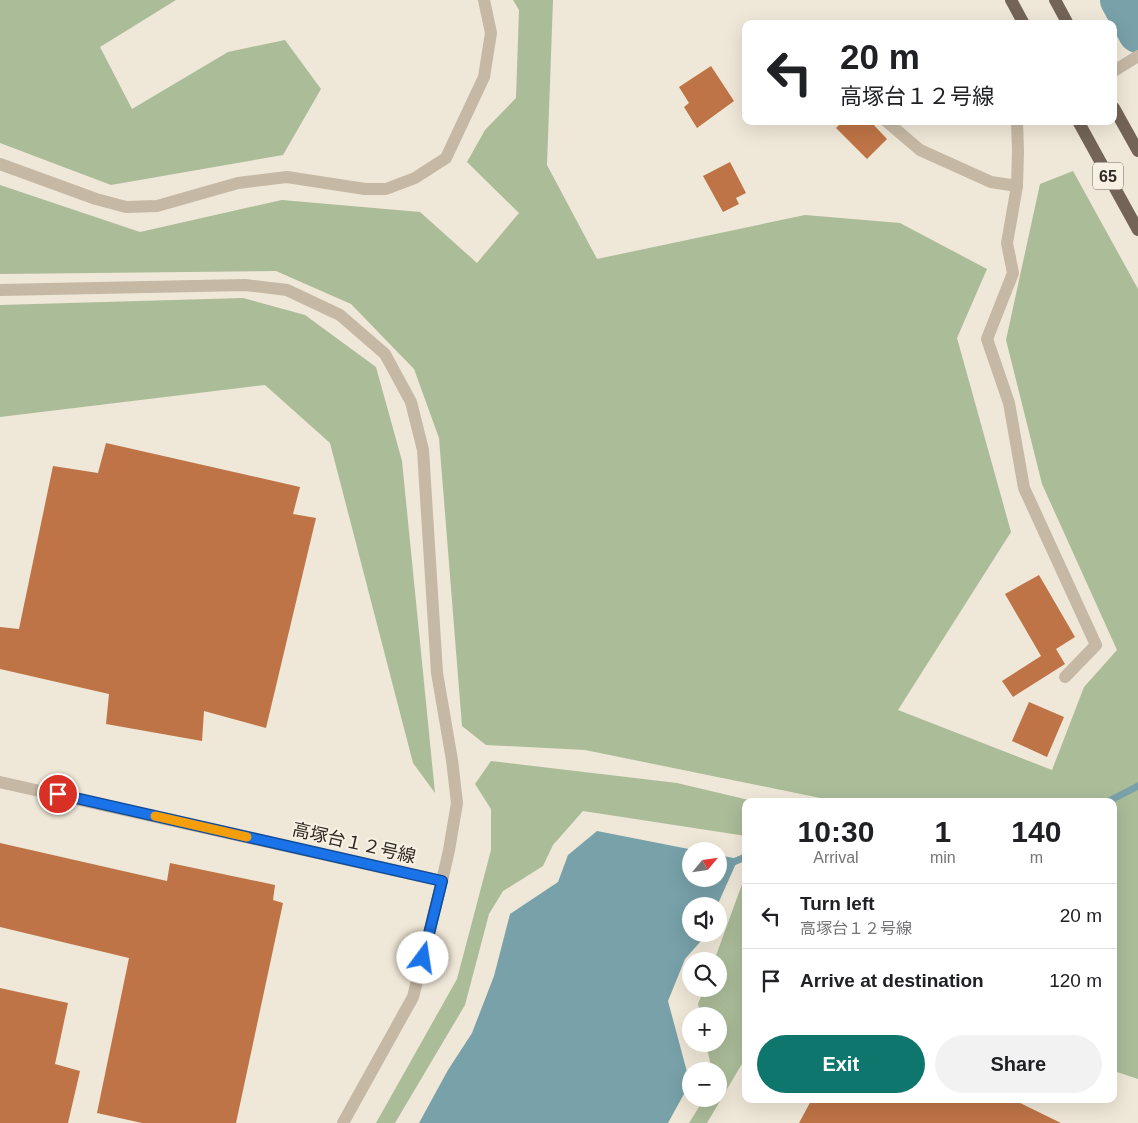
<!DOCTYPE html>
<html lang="en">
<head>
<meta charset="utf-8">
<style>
	:root { --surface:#fff; --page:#f2f2f2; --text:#202124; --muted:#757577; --line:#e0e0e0; --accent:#0f766e }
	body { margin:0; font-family:Arial,"Noto Sans JP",sans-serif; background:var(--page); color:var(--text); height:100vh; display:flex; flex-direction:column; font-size:19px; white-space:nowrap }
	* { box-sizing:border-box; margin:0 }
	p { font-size:16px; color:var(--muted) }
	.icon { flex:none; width:28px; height:28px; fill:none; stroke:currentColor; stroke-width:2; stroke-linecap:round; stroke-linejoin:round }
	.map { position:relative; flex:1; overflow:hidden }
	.details { position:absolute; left:742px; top:798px; width:375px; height:305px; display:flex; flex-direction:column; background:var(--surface); border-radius:10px; box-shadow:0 5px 20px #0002 }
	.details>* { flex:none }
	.top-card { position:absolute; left:742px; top:20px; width:375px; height:105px; border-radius:10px; box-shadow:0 5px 20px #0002; background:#fff; color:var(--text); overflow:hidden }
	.needle { width:32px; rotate:61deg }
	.tools { position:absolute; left:682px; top:842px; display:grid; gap:10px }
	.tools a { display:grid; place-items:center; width:45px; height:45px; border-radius:50%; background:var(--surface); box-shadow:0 5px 20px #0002; font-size:25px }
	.pin { position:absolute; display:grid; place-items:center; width:42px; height:42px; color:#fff; margin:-21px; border:2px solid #fff; border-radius:50%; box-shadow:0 1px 5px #0007 }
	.me { position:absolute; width:55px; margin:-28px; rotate:14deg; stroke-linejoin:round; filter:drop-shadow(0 0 4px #0008) }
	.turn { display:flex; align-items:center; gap:18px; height:105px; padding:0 15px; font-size:22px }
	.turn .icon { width:65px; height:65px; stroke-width:2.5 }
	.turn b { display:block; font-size:35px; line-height:42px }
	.eta { display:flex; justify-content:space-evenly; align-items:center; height:85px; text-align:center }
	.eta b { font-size:30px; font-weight:700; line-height:35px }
	.primary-button { display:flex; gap:10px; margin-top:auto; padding:10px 15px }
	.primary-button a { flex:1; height:58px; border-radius:30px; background:var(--accent); color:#fff; font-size:20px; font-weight:700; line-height:58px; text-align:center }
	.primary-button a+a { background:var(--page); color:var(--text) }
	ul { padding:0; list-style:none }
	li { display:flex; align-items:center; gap:15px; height:65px; padding:0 15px; border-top:1px solid var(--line) }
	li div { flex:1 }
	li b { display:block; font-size:19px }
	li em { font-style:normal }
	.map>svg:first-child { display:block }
</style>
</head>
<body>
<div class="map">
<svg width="1138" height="1123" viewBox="0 0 1138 1123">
	<rect width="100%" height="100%" fill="#efe7d7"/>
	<!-- green -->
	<g fill="#abbc99">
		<polygon points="0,0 176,0 100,47 132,109 228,52 285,40 321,89 283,155 111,185 0,143"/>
		<polygon points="513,0 553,0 547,165 597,259 805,215 900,223 987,269 957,338 1011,532 898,710 1052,770 1084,687 1117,650 1042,484 1006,340 1040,184 1073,171 1138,289 1138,1079 1114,1071 1114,801 835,801 585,750 486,745 462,726 439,438 414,369 351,304 276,271 0,274 0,185 140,232 282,200 420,212 477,263 519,213 467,162 485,130 516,98 519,10"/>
		<polygon points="243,298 305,315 376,367 402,461 435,793 413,763 330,443 265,385 0,417 0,305"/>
		<polygon points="491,761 677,783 753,801 746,801 746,836 583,811 553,845 543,866 503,891 489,914 465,1005 395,1123 376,1123 457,979 491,850 491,809 475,784"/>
		<polygon points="745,876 746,1057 707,1123 689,1123 704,1099 719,1099 719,1071 712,1071 706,1044 719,1044 719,1016 701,1016 698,1004 704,989 719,989 719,961 714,961"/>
	</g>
	<!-- water -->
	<polygon fill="#78a1a9" points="597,831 699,851 691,851 691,879 719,879 719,855 738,859 717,906 691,906 691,934 704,934 701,941 685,959 668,1001 690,1083 668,1123 419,1123 448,1070 472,1033 494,976 510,914 558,882 568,855"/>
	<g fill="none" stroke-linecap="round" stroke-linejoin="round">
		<!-- stream -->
		<g stroke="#78a1a9" stroke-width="7">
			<polyline points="1109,801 1138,786"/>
			<polyline points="719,868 743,858 746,858"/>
		</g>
		<!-- river -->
		<polyline stroke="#78a1a9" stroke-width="40" points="1120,0 1138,33"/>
	</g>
	<!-- building -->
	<g fill="#be7446">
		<polygon points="711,66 734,101 697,128 684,107 689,103 679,87"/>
		<polygon points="843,121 870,121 887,139 867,159 836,128"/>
		<polygon points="730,162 746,193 736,198 739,204 723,212 703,176"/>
		<polygon points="106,443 300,487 293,514 316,518 266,728 204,711 202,741 106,724 109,694 0,669 0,627 19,629 53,466 98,473"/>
		<polygon points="1039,575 1075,637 1056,649 1065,664 1013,697 1002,681 1041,656 1005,594"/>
		<polygon points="1029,702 1064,717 1047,757 1012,741"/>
		<polygon points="0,843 167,881 170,863 275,885 273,900 283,903 236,1123 142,1123 97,1113 129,958 0,927"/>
		<polygon points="0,988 68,1003 55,1064 80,1071 68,1123 0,1123"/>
		<polygon points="812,1099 1012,1099 1061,1123 799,1123"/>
	</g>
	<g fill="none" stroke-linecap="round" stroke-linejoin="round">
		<!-- minor -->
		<g stroke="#c5b8a4" stroke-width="12">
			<polyline points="1114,71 1138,56"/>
			<polyline points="886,121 920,150 991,182 1017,186 1018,151 1017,121"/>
			<polyline points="0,164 96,199 126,207 157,206 238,183 287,177 365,189 386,189 415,178 446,158 484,77 491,33 484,0"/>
			<polyline points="1017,186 1007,243 1013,273 987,339 1009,403 1024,488 1096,645 1065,677"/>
			<polyline points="0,290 245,285 287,290 340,315 385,354 411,402 423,450 437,673 452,760 457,803 449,850 442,881"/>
		</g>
		<!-- tertiary -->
		<polyline stroke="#c5b8a4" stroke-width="12" points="0,782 442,881 413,997 343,1123"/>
		<!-- primary -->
		<g stroke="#736457" stroke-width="12">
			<polyline points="1011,0 1024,24"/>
			<polyline points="1055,0 1068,24"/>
			<polyline points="1114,108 1138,151"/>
			<polyline points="1078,121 1138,230"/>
		</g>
	</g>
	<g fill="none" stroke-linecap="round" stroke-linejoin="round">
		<defs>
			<polyline id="route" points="58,794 442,881 423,958"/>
		</defs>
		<!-- route casing -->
		<use href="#route" stroke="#114b97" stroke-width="12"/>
		<!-- route -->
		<use href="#route" stroke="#1a73e8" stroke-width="9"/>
		<!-- slow -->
		<polyline stroke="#f59e0b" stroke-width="9" points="155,816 247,837"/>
	</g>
	<g text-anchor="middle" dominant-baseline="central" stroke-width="4.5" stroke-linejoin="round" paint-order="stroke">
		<!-- shield labels -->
		<rect fill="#f7f0e3" stroke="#6c665e" stroke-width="1" x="1093" y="162.5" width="30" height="27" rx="4"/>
		<g font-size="16" font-weight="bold" fill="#312b25">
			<text x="1108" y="176">65</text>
		</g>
		<!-- street labels -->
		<g font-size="18" fill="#312b25" stroke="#f7f0e3">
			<text transform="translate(354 843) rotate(13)">高塚台１２号線</text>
		</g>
	</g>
</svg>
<div class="tools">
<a><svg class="needle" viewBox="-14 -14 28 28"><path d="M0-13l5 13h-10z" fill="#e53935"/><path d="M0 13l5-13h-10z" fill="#757577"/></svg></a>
<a><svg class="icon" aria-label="sound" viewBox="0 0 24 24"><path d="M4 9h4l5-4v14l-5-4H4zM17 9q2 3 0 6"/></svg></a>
<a><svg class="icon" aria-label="search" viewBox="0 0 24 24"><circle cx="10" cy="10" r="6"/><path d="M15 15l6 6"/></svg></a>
<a>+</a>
<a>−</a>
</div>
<div class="pin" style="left:58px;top:794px;background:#d93025"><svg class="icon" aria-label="arrive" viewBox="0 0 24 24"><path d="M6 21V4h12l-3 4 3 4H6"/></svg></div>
<svg class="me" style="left:423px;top:958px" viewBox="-20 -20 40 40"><circle r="19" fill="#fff"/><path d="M0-13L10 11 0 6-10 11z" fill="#1a73e8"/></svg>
<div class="top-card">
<div class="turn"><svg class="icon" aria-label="left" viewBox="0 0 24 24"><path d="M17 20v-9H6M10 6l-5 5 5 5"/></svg><div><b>20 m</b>高塚台１２号線</div></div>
</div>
<section class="details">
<div class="eta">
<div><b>10:30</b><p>Arrival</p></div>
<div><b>1</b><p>min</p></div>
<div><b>140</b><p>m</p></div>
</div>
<ul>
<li><svg class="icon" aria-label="left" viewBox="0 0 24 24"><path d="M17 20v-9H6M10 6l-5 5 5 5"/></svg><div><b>Turn left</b><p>高塚台１２号線</p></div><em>20 m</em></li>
<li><svg class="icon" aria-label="arrive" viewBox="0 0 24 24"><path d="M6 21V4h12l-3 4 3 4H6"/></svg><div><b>Arrive at destination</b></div><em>120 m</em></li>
</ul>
<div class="primary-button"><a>Exit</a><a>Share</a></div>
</section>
</div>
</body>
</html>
